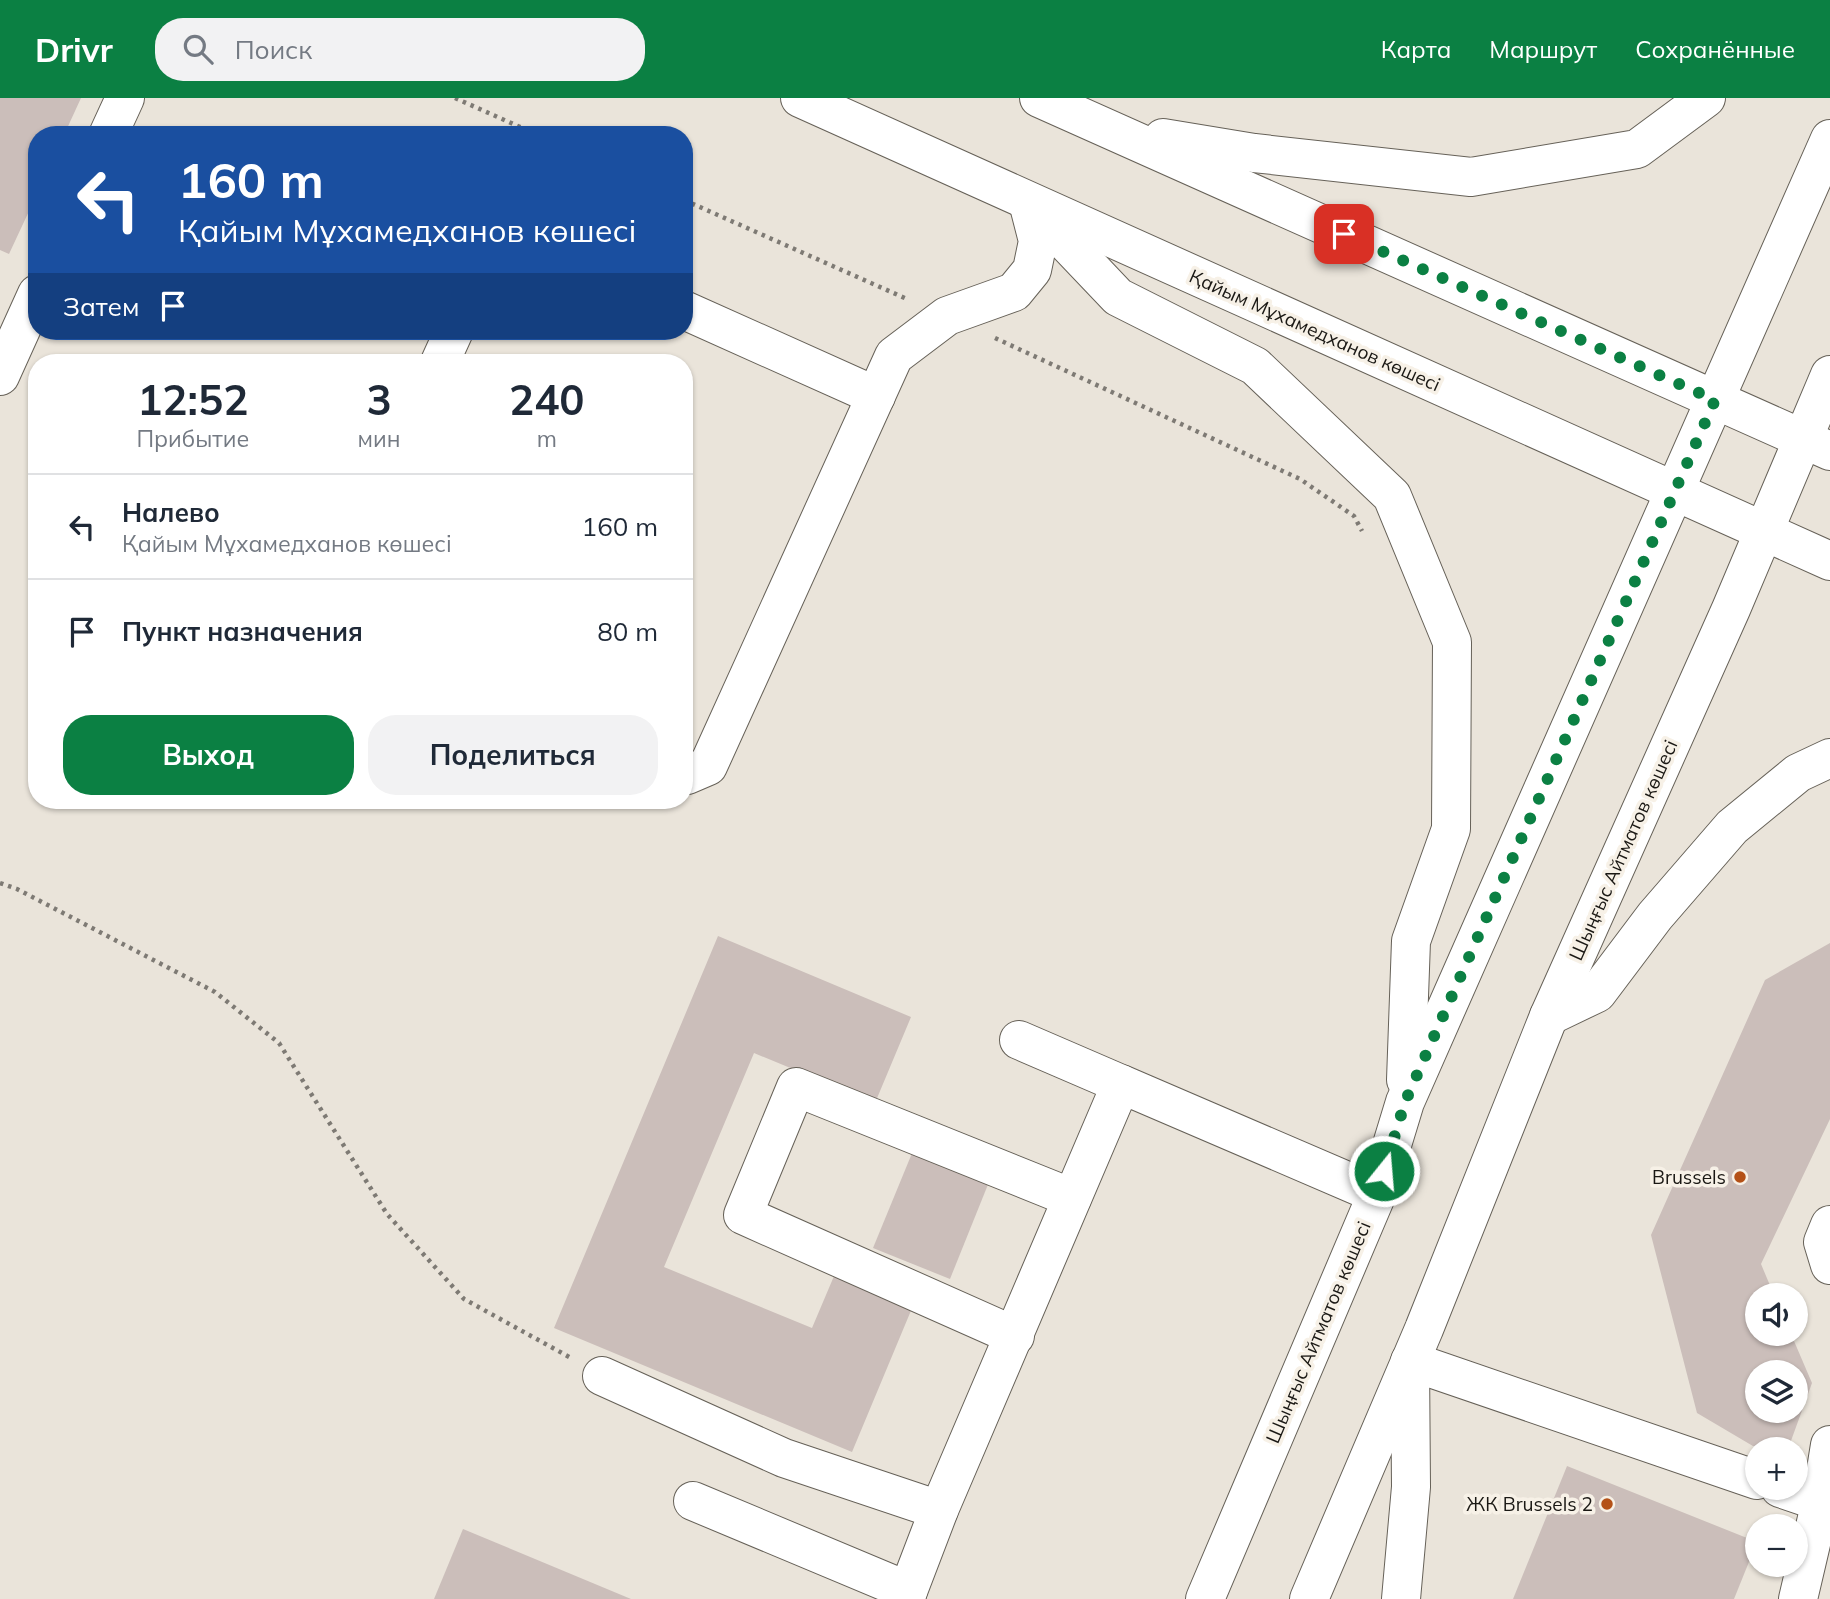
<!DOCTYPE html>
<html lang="ru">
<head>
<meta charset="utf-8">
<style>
	:root { --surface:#fff; --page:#f2f2f3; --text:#1f2937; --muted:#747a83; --line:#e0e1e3; --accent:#0b8043 }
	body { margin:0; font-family:Mulish,sans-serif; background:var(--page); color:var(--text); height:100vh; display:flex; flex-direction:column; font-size:26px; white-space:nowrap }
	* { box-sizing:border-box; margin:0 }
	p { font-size:23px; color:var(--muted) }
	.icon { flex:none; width:38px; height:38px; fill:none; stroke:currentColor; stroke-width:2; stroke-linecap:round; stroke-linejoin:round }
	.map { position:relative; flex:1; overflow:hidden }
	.sheet { position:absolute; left:28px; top:256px; width:665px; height:455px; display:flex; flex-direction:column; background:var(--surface); border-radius:28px; box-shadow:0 2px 5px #0004 }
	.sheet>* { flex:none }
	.banner { position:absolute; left:28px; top:28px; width:665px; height:214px; border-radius:28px; box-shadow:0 2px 5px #0004; background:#1a4fa0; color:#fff; overflow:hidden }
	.fabs { position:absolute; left:1745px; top:1185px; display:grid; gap:14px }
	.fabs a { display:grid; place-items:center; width:63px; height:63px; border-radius:50%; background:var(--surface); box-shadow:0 2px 5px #0004; font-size:35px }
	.pin { position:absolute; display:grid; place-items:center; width:60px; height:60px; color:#fff; margin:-30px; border-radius:14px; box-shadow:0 4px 10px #0006 }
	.me { position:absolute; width:77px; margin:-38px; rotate:17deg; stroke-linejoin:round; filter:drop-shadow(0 0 5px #0008) }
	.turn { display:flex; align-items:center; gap:24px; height:147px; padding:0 35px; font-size:32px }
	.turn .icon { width:91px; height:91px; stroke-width:2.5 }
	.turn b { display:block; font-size:49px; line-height:60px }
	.then { display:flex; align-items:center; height:66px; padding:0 35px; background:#0003; gap:14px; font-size:26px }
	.eta { display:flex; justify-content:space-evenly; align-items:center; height:119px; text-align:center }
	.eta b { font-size:42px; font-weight:700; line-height:49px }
	.cta { display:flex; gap:14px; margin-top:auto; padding:14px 35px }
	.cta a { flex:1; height:80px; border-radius:28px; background:var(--accent); color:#fff; font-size:28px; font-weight:700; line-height:80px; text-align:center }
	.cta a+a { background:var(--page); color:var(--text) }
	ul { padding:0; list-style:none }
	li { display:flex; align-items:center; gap:21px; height:105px; padding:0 35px; border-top:2px solid var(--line) }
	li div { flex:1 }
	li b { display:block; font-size:26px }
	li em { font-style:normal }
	header { display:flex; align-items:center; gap:42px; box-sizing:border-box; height:98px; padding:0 35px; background:var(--accent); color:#fff }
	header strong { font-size:33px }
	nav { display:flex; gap:38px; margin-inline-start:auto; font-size:24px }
	.search { width:490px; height:63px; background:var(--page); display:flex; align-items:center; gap:18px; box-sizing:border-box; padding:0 24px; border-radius:28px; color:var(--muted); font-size:26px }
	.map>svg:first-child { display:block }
</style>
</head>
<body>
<header>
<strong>Drivr</strong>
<div class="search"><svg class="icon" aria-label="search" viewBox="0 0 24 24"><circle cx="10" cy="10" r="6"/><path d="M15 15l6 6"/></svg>Поиск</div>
<nav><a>Карта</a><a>Маршрут</a><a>Сохранённые</a></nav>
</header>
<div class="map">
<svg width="1830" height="1501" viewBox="0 0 1830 1501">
	<rect width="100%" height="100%" fill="#eae4da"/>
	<!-- building -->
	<g fill="#cbbeba" fill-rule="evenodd">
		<polygon points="0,0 81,0 64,37 37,37 37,96 9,156 0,152"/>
		<polygon points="718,838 911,919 875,1005 754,955 664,1169 812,1230 837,1171 915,1203 852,1354 554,1230"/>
		<path d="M1830,845V1021L1761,1166L1774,1197H1757V1236H1791L1812,1285L1788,1351H1758L1697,1315L1651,1137L1765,882ZM1757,1274H1796V1312H1757Z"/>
		<polygon points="917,1043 993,1074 950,1181 873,1150"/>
		<polygon points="1567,1368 1757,1444 1734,1501 1513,1501"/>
		<polygon points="463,1431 631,1501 434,1501"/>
	</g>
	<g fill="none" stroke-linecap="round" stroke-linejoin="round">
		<defs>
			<g id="minor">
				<polyline points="108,37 125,0"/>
				<polyline points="684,212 876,298"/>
				<polyline points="440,264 454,233"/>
				<polyline points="0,278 37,196"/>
				<polyline points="684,676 687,677 708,668 894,258 947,218 1014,194 1032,172 1038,143 1028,104"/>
				<polyline points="1019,942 1121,986"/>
				<polyline points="1830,1127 1823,1144 1830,1167"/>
				<polyline points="1015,1238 743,1117 796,989 1072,1100"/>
				<polyline points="602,1278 784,1360 939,1412"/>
				<polyline points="1780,1390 1830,1407"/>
				<polyline points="693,1403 908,1493"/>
				<polyline points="905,1501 939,1412 1121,986 1377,1096"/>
				<polyline points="1401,1501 1411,1389 1410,1263 1757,1382"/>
				<polyline points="1798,1501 1821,1403 1830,1347"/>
			</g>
			<g id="major">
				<polyline points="800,0 1830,463"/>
				<polyline points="1039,0 1830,353"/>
				<polyline points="1163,40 1254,55 1471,79 1637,51 1706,0"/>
				<polyline points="1041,118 1118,199 1255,268 1392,398 1452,544 1451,731 1411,843 1406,982"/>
				<polyline points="1549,918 1597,895 1655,818 1732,729 1798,675 1830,660"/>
				<polyline points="1205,1501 1377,1096 1405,1004 1830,41"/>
				<polyline points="1309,1501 1424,1231 1549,918 1731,511 1830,277"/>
			</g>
		</defs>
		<!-- minor casing -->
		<use href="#minor" stroke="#666158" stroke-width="40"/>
		<!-- major casing -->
		<use href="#major" stroke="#666158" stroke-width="40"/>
		<!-- path -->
		<g stroke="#7e7a74" stroke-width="4.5" stroke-dasharray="3.5 5" stroke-linecap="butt">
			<polyline points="455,0 538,37"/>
			<polyline points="684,102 907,201"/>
			<polyline points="995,240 1300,381 1354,418 1362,433"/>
			<polyline points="0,785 17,791 215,894 279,945 387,1116 464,1201 571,1260"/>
		</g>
		<!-- minor -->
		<use href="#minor" stroke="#fff" stroke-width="38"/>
		<!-- major -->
		<use href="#major" stroke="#fff" stroke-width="38"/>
	</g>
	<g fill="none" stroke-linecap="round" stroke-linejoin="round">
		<!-- route -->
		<polyline stroke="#0b8043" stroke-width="12" stroke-dasharray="0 21.6" points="1344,136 1715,302 1405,1004 1384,1073"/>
	</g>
	<!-- markers -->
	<g fill="#b45117" stroke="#f7f1e7" stroke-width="2.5">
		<circle cx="1740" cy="1079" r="7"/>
		<circle cx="1607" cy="1406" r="7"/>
	</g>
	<g text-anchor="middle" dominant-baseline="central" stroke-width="7" stroke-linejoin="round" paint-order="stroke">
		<!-- street labels -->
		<g font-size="19" fill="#1a1814" stroke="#f7f1e7">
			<text transform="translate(1315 232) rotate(24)">Қайым Мұхамедханов көшесі</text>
			<text transform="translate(1623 752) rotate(-66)">Шыңғыс Айтматов көшесі</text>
			<text transform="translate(1318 1234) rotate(-67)">Шыңғыс Айтматов көшесі</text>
		</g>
		<!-- poi labels -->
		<g font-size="19" fill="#1a1814" stroke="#f7f1e7" text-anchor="end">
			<text x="1726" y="1079">Brussels</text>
			<text x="1593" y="1406">ЖК Brussels 2</text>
		</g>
	</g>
</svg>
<div class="fabs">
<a><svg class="icon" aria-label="sound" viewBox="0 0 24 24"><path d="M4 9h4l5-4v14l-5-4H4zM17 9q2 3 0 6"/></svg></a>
<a><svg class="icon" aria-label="layers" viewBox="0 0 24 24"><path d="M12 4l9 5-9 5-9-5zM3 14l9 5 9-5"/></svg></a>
<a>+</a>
<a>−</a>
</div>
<div class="pin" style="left:1344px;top:136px;background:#d93025"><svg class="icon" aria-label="arrive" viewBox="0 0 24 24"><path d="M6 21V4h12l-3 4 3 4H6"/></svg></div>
<svg class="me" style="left:1384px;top:1073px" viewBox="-20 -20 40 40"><circle r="17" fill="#0b8043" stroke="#fff" stroke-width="3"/><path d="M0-11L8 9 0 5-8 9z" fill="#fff"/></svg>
<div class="banner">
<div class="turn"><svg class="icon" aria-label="left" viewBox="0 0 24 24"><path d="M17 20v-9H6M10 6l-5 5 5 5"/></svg><div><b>160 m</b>Қайым Мұхамедханов көшесі</div></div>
<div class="then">Затем<svg class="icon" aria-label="arrive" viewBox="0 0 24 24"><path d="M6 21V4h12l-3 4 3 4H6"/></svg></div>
</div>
<section class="sheet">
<div class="eta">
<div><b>12:52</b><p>Прибытие</p></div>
<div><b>3</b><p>мин</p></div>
<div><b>240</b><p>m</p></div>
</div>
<ul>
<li><svg class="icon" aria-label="left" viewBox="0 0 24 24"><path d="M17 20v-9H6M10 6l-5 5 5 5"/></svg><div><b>Налево</b><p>Қайым Мұхамедханов көшесі</p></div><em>160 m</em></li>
<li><svg class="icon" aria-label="arrive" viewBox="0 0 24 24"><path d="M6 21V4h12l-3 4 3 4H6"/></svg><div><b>Пункт назначения</b></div><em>80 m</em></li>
</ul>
<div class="cta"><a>Выход</a><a>Поделиться</a></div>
</section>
</div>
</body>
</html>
